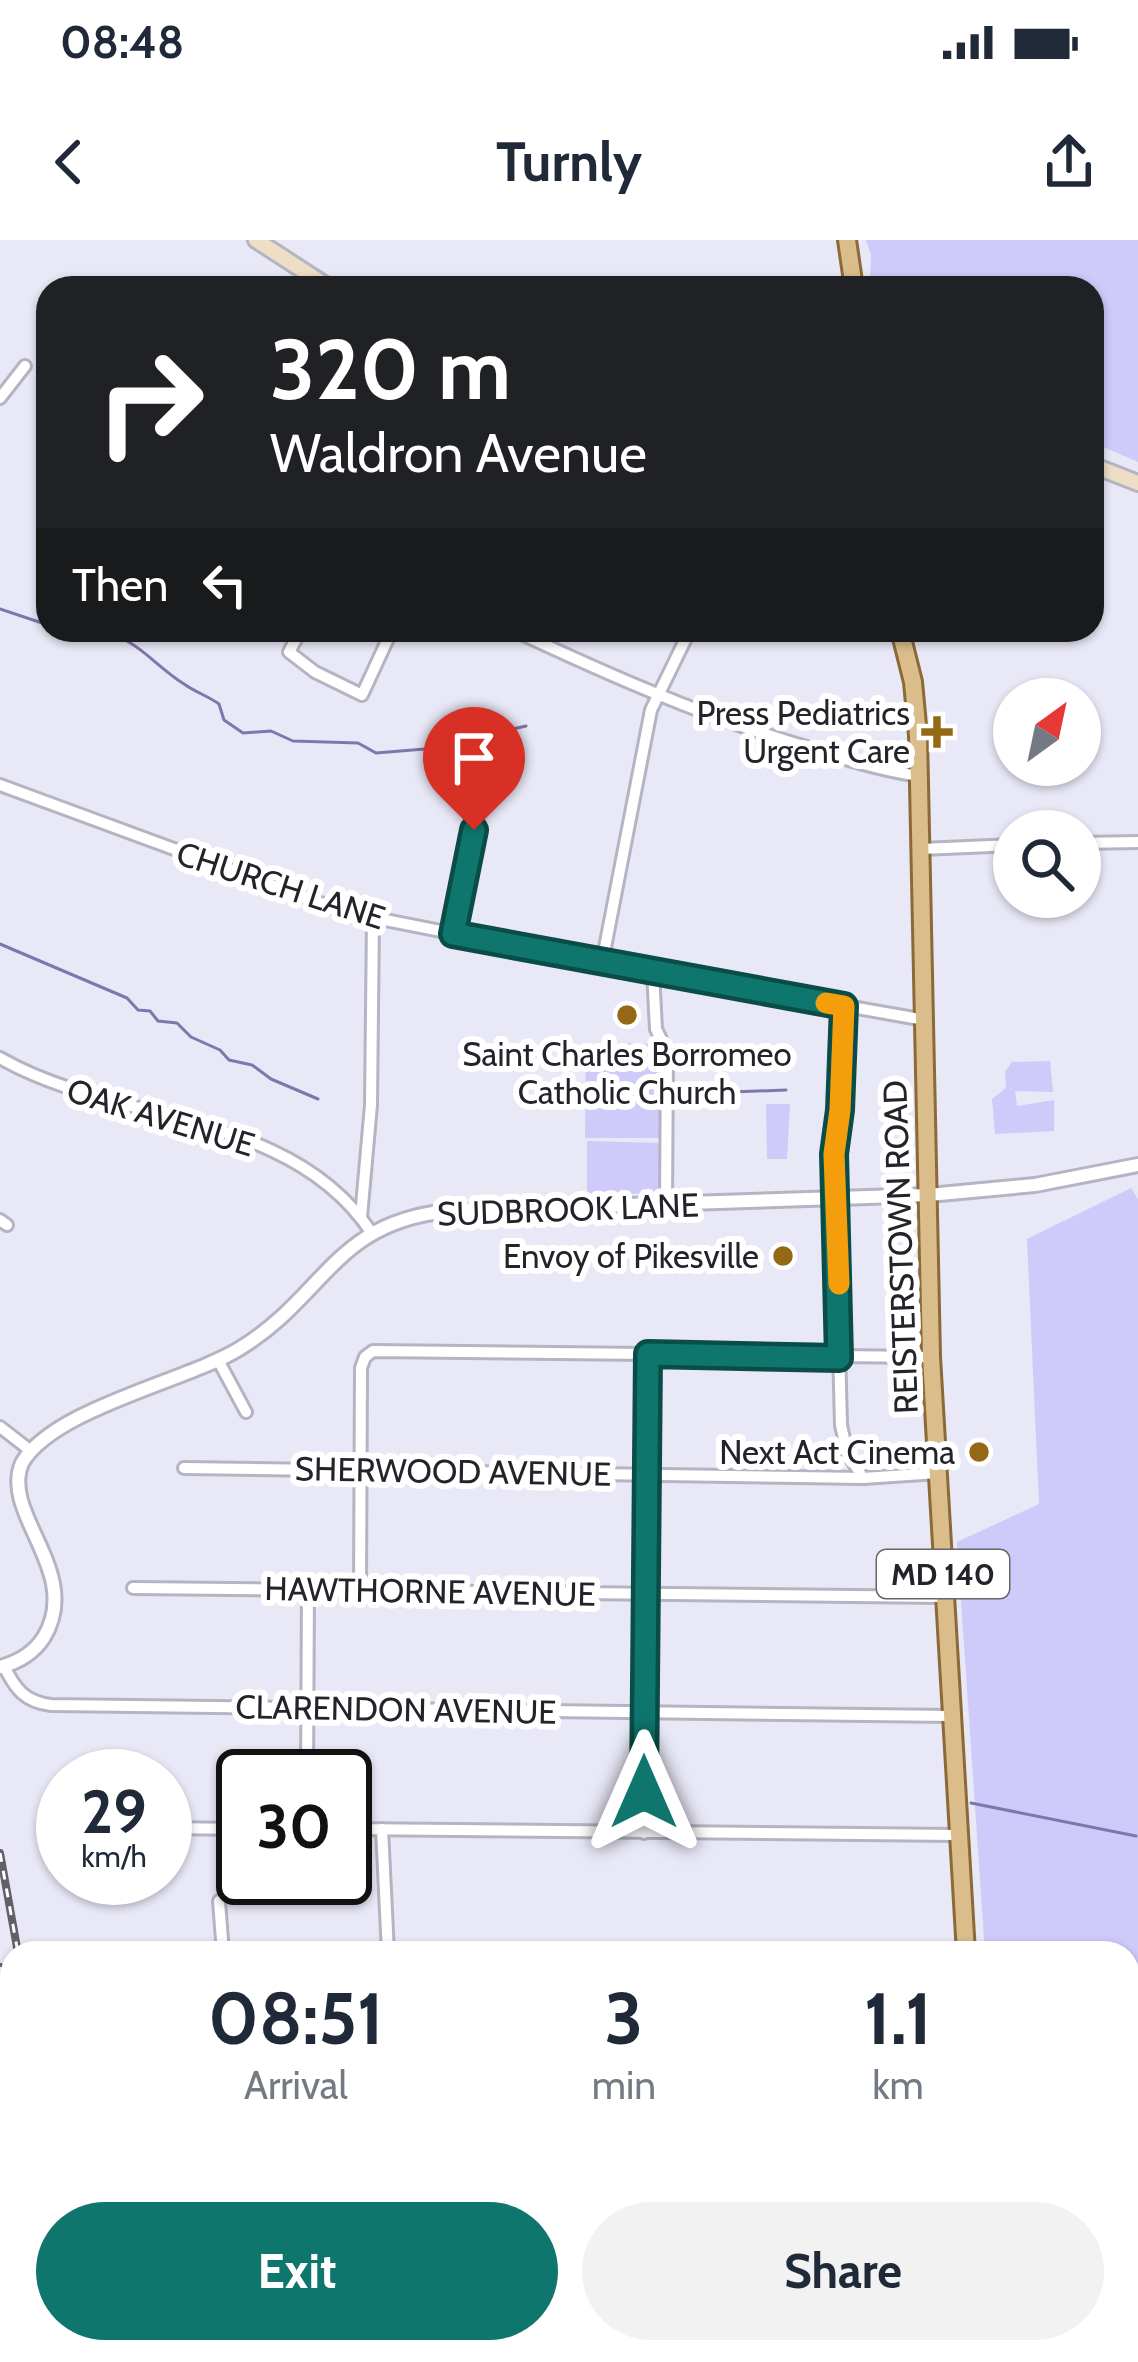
<!DOCTYPE html>
<html lang="en">
<head>
<meta charset="utf-8">
<style>
	:root { --surface:#fff; --page:#f2f2f3; --text:#1f2937; --muted:#747a83; --accent:#0f766e }
	body { margin:0; font-family:Cabin,sans-serif; background:var(--page); color:var(--text); height:100vh; display:flex; flex-direction:column; font-size:45px; white-space:nowrap }
	* { box-sizing:border-box; margin:0 }
	p { font-size:39px; color:var(--muted) }
	.icon { flex:none; width:66px; height:66px; fill:none; stroke:currentColor; stroke-width:2; stroke-linecap:round; stroke-linejoin:round }
	.map { position:relative; flex:1; overflow:hidden }
	.panel { position:absolute; left:0px; top:1701px; width:1140px; height:423px; display:flex; flex-direction:column; background:var(--surface); border-radius:36px 36px 0 0; box-shadow:0 3px 9px #0004 }
	.panel>* { flex:none }
	.banner { position:absolute; left:36px; top:36px; width:1068px; height:366px; border-radius:36px; box-shadow:0 3px 9px #0004; background:#202124; color:#fff; overflow:hidden }
	.needle { width:78px; rotate:33deg }
	.controls { position:absolute; left:993px; top:438px; display:grid; gap:24px }
	.controls a { display:grid; place-items:center; width:108px; height:108px; border-radius:50%; background:var(--surface); box-shadow:0 3px 9px #0004; font-size:60px }
	.speed { position:absolute; left:36px; top:1509px; display:flex; gap:24px; font-size:60px; font-weight:700; text-align:center }
	.speed>* { display:grid; place-content:center; width:156px; height:156px; border-radius:50%; background:var(--surface); box-shadow:0 3px 9px #0004; line-height:1 }
	.speed small { font-size:30px; font-weight:400 }
	.speed .limit { border:6px solid #111; border-radius:18px; background:#fff; color:#111 }
	.pin { position:absolute; display:grid; place-items:center; width:102px; height:102px; color:#fff; margin:-123px -51px; border-radius:50% 50% 50% 0; rotate:-45deg; box-shadow:0 0 12px #0007 }
	.pin .icon { rotate:45deg }
	.me { position:absolute; width:132px; margin:-66px; rotate:0deg; stroke-linejoin:round; filter:drop-shadow(0 0 9px #0008) }
	.turn { display:flex; align-items:center; gap:42px; height:252px; padding:0 36px; font-size:54px }
	.turn .icon { width:156px; height:156px; stroke-width:2.5 }
	.turn b { display:block; font-size:84px; line-height:102px }
	.then { display:flex; align-items:center; height:114px; padding:0 36px; background:#0003; gap:24px; font-size:45px }
	.eta { display:flex; justify-content:space-evenly; align-items:center; height:204px; text-align:center }
	.eta b { font-size:72px; font-weight:700; line-height:84px }
	.primary-button { display:flex; gap:24px; margin-top:auto; padding:24px 36px }
	.primary-button a { flex:1; height:138px; border-radius:72px; background:var(--accent); color:#fff; font-size:48px; font-weight:700; line-height:138px; text-align:center }
	.primary-button a+a { background:var(--page); color:var(--text) }
	.status { display:flex; justify-content:space-between; align-items:center; height:84px; padding:0 60px; background:var(--surface); direction:ltr }
	.status svg { height:33px; fill:currentColor }
	header { display:flex; justify-content:space-between; align-items:center; height:156px; padding:0 36px; background:var(--surface); font-size:54px; font-weight:700 }
	.map>svg:first-child { display:block }
</style>
</head>
<body>
<div class="status"><b>08:48</b><svg viewBox="0 0 49 12"><path d="M0 12V9h3v3zM5 12V6h3v6zM10 12V3h3v9zM15 12V0h3v12zM26 1h20v11H26zM47 4h2v5h-2z"/></svg></div>
<header><svg class="icon" aria-label="back" viewBox="0 0 24 24"><path d="M15 5l-7 7 7 7"/></svg>Turnly<svg class="icon" aria-label="share" viewBox="0 0 24 24"><path d="M12 15V3M7 8l5-5 5 5M5 13v7h14v-7"/></svg></header>
<div class="map">
<svg width="1138" height="2122" viewBox="0 0 1138 2122">
	<rect width="100%" height="100%" fill="#e9e8f7"/>
	<!-- green -->
	<g fill="#cecaf9">
		<polygon points="866,0 1138,0 1138,222 1092,202 1092,48 870,48 871,15"/>
		<polygon points="605,803 658,804 663,810 662,898 585,898 586,805"/>
		<polygon points="1050,821 1053,852 1015,851 1017,866 1054,860 1054,891 995,894 992,859 1006,848 1005,832 1012,822"/>
		<polygon points="766,864 790,864 787,919 767,919"/>
		<polygon points="587,901 660,903 660,953 587,955"/>
		<polygon points="1131,948 1138,959 1138,1946 1128,1947 1128,1713 985,1713 957,1302 1039,1264 1027,999"/>
	</g>
	<g fill="none" stroke-linecap="round" stroke-linejoin="round">
		<!-- stream -->
		<g stroke="#7e77ad" stroke-width="3">
			<polyline points="0,369 48,385"/>
			<path d="M90,390C137,395 148,421 184,444C195,452 208,456 219,464L224,480L243,493L271,491L293,501L358,503L376,513L425,509L526,486"/>
			<polyline points="0,704 127,758 138,770 150,771 158,781 177,783 191,797 220,810 229,820 252,825 271,839 318,859"/>
			<polyline points="670,861 692,861 704,853 786,850"/>
			<polyline points="971,1563 1136,1596"/>
		</g>
		<defs>
			<g id="minor">
				<polyline points="0,158 25,126"/>
				<polyline points="301,390 289,412 315,432 362,455 392,390"/>
				<path d="M513,390C609,435 702,476 803,506C841,518 879,530 919,536"/>
				<polyline points="0,545 345,672 602,723 925,780"/>
				<polyline points="1080,603 1138,602"/>
				<polyline points="921,609 1014,605"/>
				<polyline points="453,694 477,575"/>
				<polyline points="602,723 651,470 690,390"/>
				<polyline points="653,732 656,789 667,812 666,965"/>
				<polyline points="844,766 840,870 834,914 841,1185 847,1212 863,1238"/>
				<path d="M0,818C116,885 289,869 371,992"/>
				<polyline points="361,977 371,865 373,678"/>
				<polyline points="0,980 7,985"/>
				<polyline points="218,1120 246,1172"/>
				<polyline points="0,1187 31,1211"/>
				<polyline points="184,1228 863,1238 938,1233"/>
				<polyline points="133,1348 944,1357"/>
				<polyline points="360,1350 361,1128 365,1117 373,1111 931,1117"/>
				<path d="M4,1426C15,1449 25,1462 51,1465L950,1476"/>
				<polyline points="307,1536 308,1349"/>
				<polyline points="54,1586 63,1586"/>
				<polyline points="165,1588 243,1589"/>
				<polyline points="345,1589 957,1595"/>
				<polyline points="382,1589 388,1713"/>
				<polyline points="644,1593 648,1114"/>
				<polyline points="219,1661 223,1713"/>
				<polyline points="0,2093 5,2122"/>
				<polyline points="107,2112 108,2122"/>
				<polyline points="212,2112 213,2122"/>
				<polyline points="337,2112 338,2122"/>
				<polyline points="417,2112 417,2122"/>
				<polyline points="747,2122 870,2112"/>
			</g>
			<path id="tertiary" d="M0,1427C19,1422 34,1413 44,1397C83,1332 0,1274 22,1223C53,1169 186,1141 239,1109C325,1057 334,982 448,971L929,955L1035,945L1138,925"/>
			<g id="secondary">
				<polyline points="256,0 330,48"/>
				<polyline points="1092,225 1138,243"/>
				<polyline points="1128,1961 1138,1959"/>
				<polyline points="1128,1974 1138,1972"/>
				<polyline points="525,2122 538,2112"/>
			</g>
			<g id="primary">
				<polyline points="847,0 854,48"/>
				<polyline points="900,390 913,442 918,496 931,1117 966,1713"/>
				<polyline points="994,2112 994,2122"/>
			</g>
		</defs>
		<!-- minor casing -->
		<use href="#minor" stroke="#b5b4c3" stroke-width="16"/>
		<!-- tertiary casing -->
		<use href="#tertiary" stroke="#b5b4c3" stroke-width="18"/>
		<!-- secondary casing -->
		<use href="#secondary" stroke="#b5b4c3" stroke-width="20"/>
		<!-- primary casing -->
		<use href="#primary" stroke="#8b6a37" stroke-width="22"/>
		<!-- minor -->
		<use href="#minor" stroke="#fff" stroke-width="10"/>
		<!-- tertiary -->
		<use href="#tertiary" stroke="#fff" stroke-width="12"/>
		<!-- secondary -->
		<use href="#secondary" stroke="#eddec5" stroke-width="14"/>
		<!-- primary -->
		<use href="#primary" stroke="#dbbd8c" stroke-width="16"/>
		<defs>
			<g id="rail">
				<polyline points="0,1613 18,1713"/>
				<polyline points="0,1727 12,1794"/>
				<polyline points="0,1776 12,1853"/>
				<polyline points="68,2112 70,2122"/>
				<polyline points="90,2112 92,2122"/>
			</g>
		</defs>
		<!-- rail casing -->
		<use href="#rail" stroke="#616068" stroke-width="8"/>
		<!-- rail -->
		<use href="#rail" stroke="#fff" stroke-width="3" stroke-dasharray="9" stroke-linecap="butt"/>
	</g>
	<g fill="none" stroke-linecap="round" stroke-linejoin="round">
		<defs>
			<polyline id="route" points="474,590 453,694 844,766 840,870 834,914 839,1118 648,1114 644,1552"/>
		</defs>
		<!-- route casing -->
		<use href="#route" stroke="#0a4d48" stroke-width="30"/>
		<!-- route -->
		<use href="#route" stroke="#0f766e" stroke-width="21"/>
		<!-- slow -->
		<polyline stroke="#f59e0b" stroke-width="21" points="826,763 844,766 840,870 834,914 839,1044"/>
	</g>
	<!-- markers -->
	<g fill="#946815" stroke="#fff" stroke-width="4.5">
		<path d="M931 474h12v12h12v12h-12v12h-12v-12h-12v-12h12z"/>
		<circle cx="627" cy="775" r="12"/>
		<circle cx="783" cy="1016" r="12"/>
		<circle cx="979" cy="1212" r="12"/>
	</g>
	<g text-anchor="middle" dominant-baseline="central" stroke-width="12" stroke-linejoin="round" paint-order="stroke">
		<!-- shield labels -->
		<rect fill="#fff" stroke="#666569" stroke-width="3" x="877" y="1310" width="132" height="48" rx="9"/>
		<g font-size="30" font-weight="bold" fill="#242329">
			<text x="943" y="1334">MD 140</text>
		</g>
		<!-- poi labels -->
		<g font-size="33" fill="#242329" stroke="#fff" text-anchor="end">
			<text x="910" y="473">Press Pediatrics<tspan x="910" dy="38">Urgent Care</tspan></text>
			<text x="627" y="814" text-anchor="middle">Saint Charles Borromeo<tspan x="627" dy="38">Catholic Church</tspan></text>
			<text x="759" y="1016">Envoy of Pikesville</text>
			<text x="955" y="1212">Next Act Cinema</text>
		</g>
		<!-- street labels -->
		<g font-size="33" fill="#242329" stroke="#fff">
			<text transform="translate(281 645) rotate(18)">CHURCH LANE</text>
			<text transform="translate(161 877) rotate(17)">OAK AVENUE</text>
			<text transform="translate(568 969) rotate(-2)">SUDBROOK LANE</text>
			<text transform="translate(900 1007) rotate(-92)">REISTERSTOWN ROAD</text>
			<text transform="translate(453 1231) rotate(1)">SHERWOOD AVENUE</text>
			<text transform="translate(430 1351) rotate(1)">HAWTHORNE AVENUE</text>
			<text transform="translate(396 1469) rotate(1)">CLARENDON AVENUE</text>
		</g>
	</g>
</svg>
<div class="controls">
<a><svg class="needle" viewBox="-14 -14 28 28"><path d="M0-13l5 13h-10z" fill="#e53935"/><path d="M0 13l5-13h-10z" fill="#747a83"/></svg></a>
<a><svg class="icon" aria-label="search" viewBox="0 0 24 24"><circle cx="10" cy="10" r="6"/><path d="M15 15l6 6"/></svg></a>
</div>
<div class="speed"><div>29<small>km/h</small></div><div class="limit">30</div></div>
<div class="pin" style="left:474px;top:590px;background:#d93025"><svg class="icon" aria-label="arrive" viewBox="0 0 24 24"><path d="M6 21V4h12l-3 4 3 4H6"/></svg></div>
<svg class="me" style="left:644px;top:1552px" viewBox="-20 -20 40 40"><path d="M0-17L14 15 0 8-14 15z" fill="#0f766e" stroke="#fff" stroke-width="4"/></svg>
<div class="banner">
<div class="turn"><svg class="icon" aria-label="right" viewBox="0 0 24 24"><path d="M7 20v-9h11M14 6l5 5-5 5"/></svg><div><b>320 m</b>Waldron Avenue</div></div>
<div class="then">Then<svg class="icon" aria-label="left" viewBox="0 0 24 24"><path d="M17 20v-9H6M10 6l-5 5 5 5"/></svg></div>
</div>
<section class="panel">
<div class="eta">
<div><b>08:51</b><p>Arrival</p></div>
<div><b>3</b><p>min</p></div>
<div><b>1.1</b><p>km</p></div>
</div>
<div class="primary-button"><a>Exit</a><a>Share</a></div>
</section>
</div>
</body>
</html>
